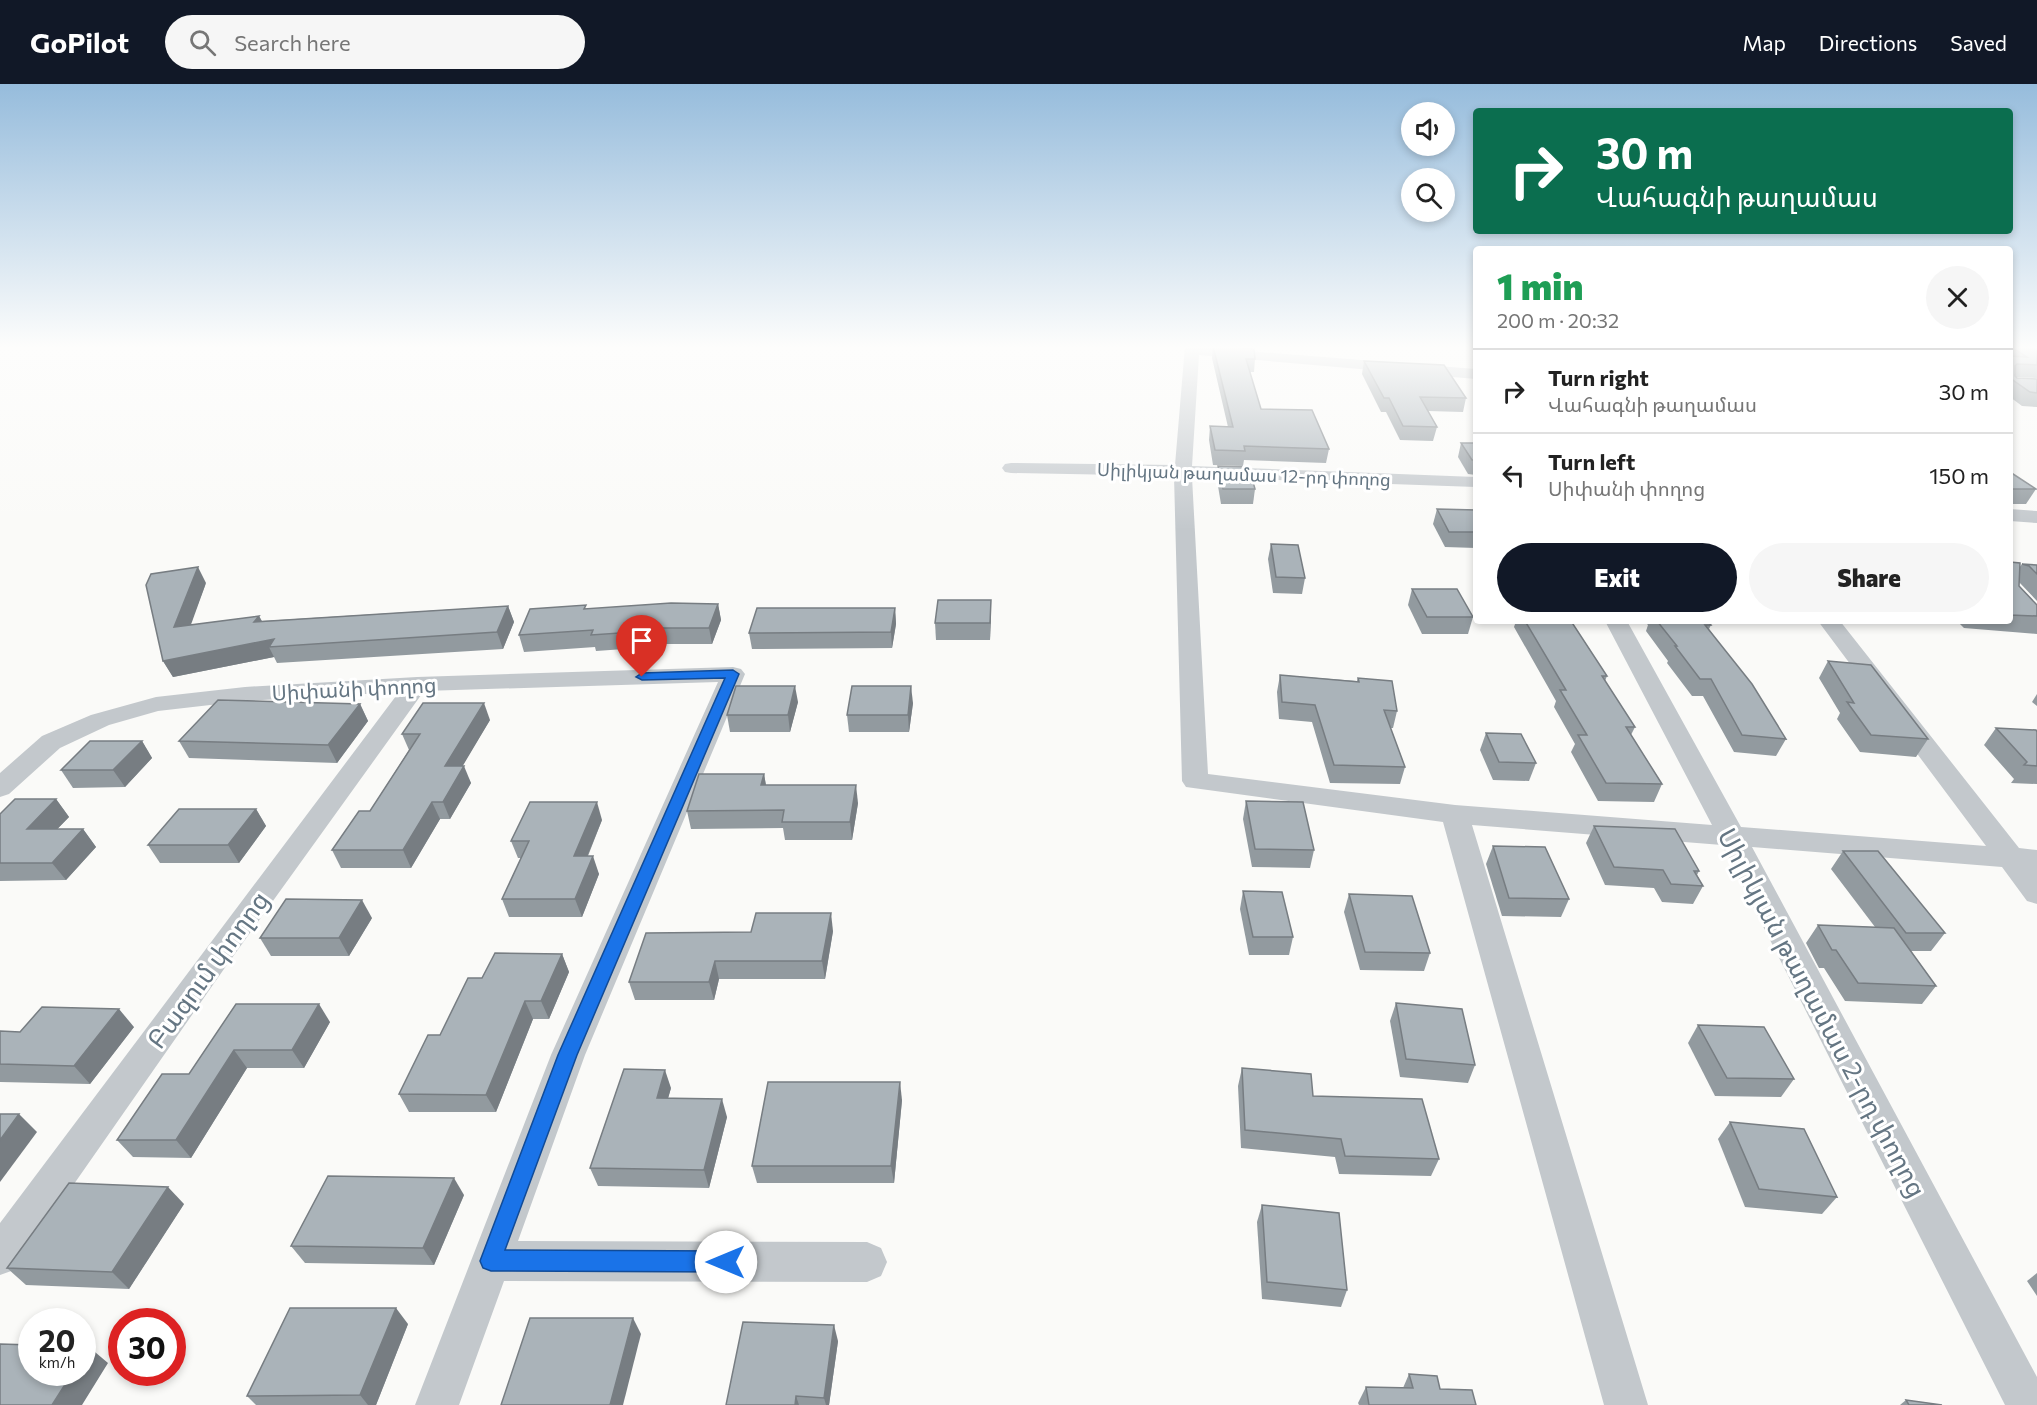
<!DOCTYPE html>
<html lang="en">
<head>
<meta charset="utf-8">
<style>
	:root { --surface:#fff; --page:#f6f6f6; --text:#222; --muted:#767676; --line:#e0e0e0; --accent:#111827 }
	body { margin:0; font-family:Commissioner,"Noto Sans Armenian",sans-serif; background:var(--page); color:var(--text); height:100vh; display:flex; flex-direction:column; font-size:22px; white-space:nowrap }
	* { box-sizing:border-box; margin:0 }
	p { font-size:20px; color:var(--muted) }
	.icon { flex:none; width:33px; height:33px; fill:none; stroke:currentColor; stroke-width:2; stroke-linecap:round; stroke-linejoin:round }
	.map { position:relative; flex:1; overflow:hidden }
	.drawer { position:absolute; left:1473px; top:162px; width:540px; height:378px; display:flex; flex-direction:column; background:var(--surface); border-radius:6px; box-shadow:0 3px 9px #0003 }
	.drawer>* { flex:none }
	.top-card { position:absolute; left:1473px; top:24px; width:540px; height:126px; border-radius:6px; box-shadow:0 3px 9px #0003; background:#0b6e4f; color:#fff; overflow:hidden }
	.controls { position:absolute; left:1401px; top:18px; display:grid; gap:12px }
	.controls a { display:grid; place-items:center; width:54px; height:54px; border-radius:50%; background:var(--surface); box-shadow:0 3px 9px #0003; font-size:30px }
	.speed { position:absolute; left:18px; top:1224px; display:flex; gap:12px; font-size:30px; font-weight:700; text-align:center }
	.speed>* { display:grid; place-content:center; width:78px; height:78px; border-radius:50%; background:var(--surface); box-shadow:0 3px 9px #0003; line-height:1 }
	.speed small { font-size:15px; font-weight:400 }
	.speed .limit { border:9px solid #d22; background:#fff; color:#111 }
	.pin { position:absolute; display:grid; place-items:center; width:51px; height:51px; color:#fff; margin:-62px -26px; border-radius:50% 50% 50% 0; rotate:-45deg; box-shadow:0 0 6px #0007 }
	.pin .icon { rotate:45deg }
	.me { position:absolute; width:66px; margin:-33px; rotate:270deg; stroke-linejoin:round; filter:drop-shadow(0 0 4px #0008) }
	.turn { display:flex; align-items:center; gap:21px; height:126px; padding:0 24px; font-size:27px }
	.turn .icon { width:78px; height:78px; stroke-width:2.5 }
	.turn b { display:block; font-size:42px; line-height:51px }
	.round { display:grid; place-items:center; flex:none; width:63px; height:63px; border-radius:32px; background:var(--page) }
	.overview { display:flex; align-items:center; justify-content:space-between; height:102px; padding:0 24px }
	h1 { font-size:36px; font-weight:800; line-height:45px; color:#1e9e55 }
	.cta { display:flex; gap:12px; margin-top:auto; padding:12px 24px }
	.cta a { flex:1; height:69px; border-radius:36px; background:var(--accent); color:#fff; font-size:24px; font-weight:800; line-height:69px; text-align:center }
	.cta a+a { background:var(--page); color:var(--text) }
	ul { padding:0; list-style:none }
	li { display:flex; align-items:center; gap:18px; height:84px; padding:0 24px; border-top:2px solid var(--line) }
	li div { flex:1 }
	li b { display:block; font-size:22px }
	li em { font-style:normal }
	header { display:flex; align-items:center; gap:36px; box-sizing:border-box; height:84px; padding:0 30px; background:var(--accent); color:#fff }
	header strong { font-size:28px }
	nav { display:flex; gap:33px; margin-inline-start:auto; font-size:21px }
	.search { width:420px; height:54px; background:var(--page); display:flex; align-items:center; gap:15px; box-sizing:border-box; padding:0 21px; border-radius:33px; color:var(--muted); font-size:22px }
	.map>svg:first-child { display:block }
</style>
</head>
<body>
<header>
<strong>GoPilot</strong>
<div class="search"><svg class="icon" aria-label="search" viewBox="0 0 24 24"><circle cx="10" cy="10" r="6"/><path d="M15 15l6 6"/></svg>Search here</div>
<nav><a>Map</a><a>Directions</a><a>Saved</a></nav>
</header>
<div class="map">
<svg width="2037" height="1321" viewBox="0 0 2037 1321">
	<rect width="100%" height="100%" fill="#fafaf8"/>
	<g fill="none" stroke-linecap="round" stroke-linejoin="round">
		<!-- street -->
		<g fill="#c3c8cc" fill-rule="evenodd">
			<polygon points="1185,262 1476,285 1476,295 1199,271 1192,382 1476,393 1476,403 1192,393 1208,690 1455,721 1712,741 1605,537 1627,537 1741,743 1986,762 1818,537 1840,537 2019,764 2037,766 2037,820 2027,817 2002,783 1752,763 2037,1293 2037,1321 2005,1321 1722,761 1472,741 1648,1321 1604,1321 1443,738 1186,703 1182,697 1174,392 1011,389 1005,388 1002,384 1005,380 1011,379 1175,381"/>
			<polygon points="2010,425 2037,427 2037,439 2010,437"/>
			<polygon points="733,583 741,585 745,590 585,971 518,1157 867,1158 881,1164 887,1178 881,1192 867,1198 504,1197 459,1321 415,1321 551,971 718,598 424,607 224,885 14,1186 0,1191 0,1139 399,608 245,617 158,627 109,641 60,664 9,710 0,713 0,689 42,652 91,631 156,613 245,603 417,593"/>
		</g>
	</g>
	<!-- wall -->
	<g fill="#929a9f">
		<polygon points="1213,262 1227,263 1227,262 1252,262 1251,265 1255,275 1254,288 1250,288 1261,325 1329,365 1326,379 1244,376 1243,382 1213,381 1209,356 1210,342 1228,343 1212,274"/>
		<polygon points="2010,262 2037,262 2037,294 2016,293 2017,294 2037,295 2037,323 2022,322 2010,313"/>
		<polygon points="1364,277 1466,314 1463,328 1428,327 1437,343 1433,357 1400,356 1386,328 1381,328 1362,290"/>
		<polygon points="1461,359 1476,359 1476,391 1468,390 1458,373"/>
		<polygon points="1218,382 1255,405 1253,420 1221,420 1217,396"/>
		<polygon points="2010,388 2036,405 2026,420 2010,420"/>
		<polygon points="1437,425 1476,426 1476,464 1445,463 1433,440"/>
		<polygon points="1271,460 1305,494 1302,510 1273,509 1268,475"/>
		<polygon points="2010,478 2019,484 2022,480 2037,481 2037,517 2019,498 2019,502 2037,521 2037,550 1964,544 1957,537 2010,537"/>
		<polygon points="206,499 190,541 259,532 262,537 508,522 514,538 503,565 277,579 274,573 173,593 163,577"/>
		<polygon points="1412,505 1473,533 1468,550 1422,550 1408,521"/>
		<polygon points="991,516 990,556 936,556 935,539"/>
		<polygon points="718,520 721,536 712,560 654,560 653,563 596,567 595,563 524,568 519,551 587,525"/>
		<polygon points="895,524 896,540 892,564 752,565 749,549"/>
		<polygon points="1516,537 1571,537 1607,592 1605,597 1635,643 1631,651 1662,700 1654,718 1598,717 1571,668 1575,660 1554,623 1556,617 1514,543"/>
		<polygon points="1647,537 1708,537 1711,541 1709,545 1786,655 1776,672 1734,668 1703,612 1692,612 1667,579 1668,577 1646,547 1648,541 1647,540"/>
		<polygon points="1846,537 1898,537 1897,539"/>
		<polygon points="1828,577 1928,655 1916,673 1860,668 1837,635 1840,629 1819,594"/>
		<polygon points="1280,591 1357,597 1358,594 1397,627 1393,644 1390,644 1405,683 1400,700 1330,699 1312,638 1279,635 1277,608"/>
		<polygon points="2037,610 2037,622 2032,618"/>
		<polygon points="798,618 790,648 730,648 727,631"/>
		<polygon points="913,619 909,648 849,648 847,631"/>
		<polygon points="360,620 368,637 337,679 189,674 179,657"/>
		<polygon points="490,636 462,682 471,699 450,735 440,735 411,784 341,784 332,766 370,727 409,666 402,650"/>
		<polygon points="1996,644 2037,648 2037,700 2011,699 2014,695 1984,661"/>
		<polygon points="1486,649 1536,679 1529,697 1493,696 1480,666"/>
		<polygon points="142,657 152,674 125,703 73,704 61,686"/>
		<polygon points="764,690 766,701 858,719 852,756 785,756 783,744 691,745 687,727"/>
		<polygon points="56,715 69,733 57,745 83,745 96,763 66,796 0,797 0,730"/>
		<polygon points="1246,717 1314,766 1310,784 1252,783 1243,735"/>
		<polygon points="256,725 266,742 239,779 160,779 148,761"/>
		<polygon points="602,736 588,772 599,790 582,833 509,833 502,815 521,774 518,774 511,757"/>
		<polygon points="1594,742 1699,787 1697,791 1703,802 1693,820 1662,818 1654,804 1605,801 1586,759"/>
		<polygon points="1493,762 1569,815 1561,833 1502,832 1486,780"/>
		<polygon points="1843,767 1945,849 1931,867 1911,867 1936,902 1922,920 1845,917 1824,884 1819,884 1806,859 1818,841 1875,843 1831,785"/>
		<polygon points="1243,807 1293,853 1289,871 1249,871 1240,825"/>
		<polygon points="1349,810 1430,869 1424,887 1360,886 1344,828"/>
		<polygon points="372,834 349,872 271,872 260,854"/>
		<polygon points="833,847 825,895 719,895 714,916 635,916 629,898 751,848"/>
		<polygon points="562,870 569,888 549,935 533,935 496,1028 409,1028 399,1010 440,951 482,894"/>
		<polygon points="1396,919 1475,981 1468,999 1400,993 1390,937"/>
		<polygon points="236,920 330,938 304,984 247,984 191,1074 133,1073 117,1056 189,990"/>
		<polygon points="1698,941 1794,995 1781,1013 1715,1012 1688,959"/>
		<polygon points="134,943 90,1000 0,998 0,947 20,948"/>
		<polygon points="1242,984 1313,1012 1439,1075 1431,1092 1339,1090 1335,1073 1241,1064 1238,1002"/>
		<polygon points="671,1004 668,1014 727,1033 709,1104 598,1102 590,1084"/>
		<polygon points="902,1016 894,1099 757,1099 752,1082"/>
		<polygon points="1730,1038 1837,1113 1822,1130 1745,1123 1718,1055"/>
		<polygon points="464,1111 434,1181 305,1179 291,1162"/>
		<polygon points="184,1120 129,1205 26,1201 7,1184"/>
		<polygon points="1262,1121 1347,1206 1341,1223 1262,1215 1257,1138"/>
		<polygon points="2037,1189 2037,1212 2027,1197"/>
		<polygon points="408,1240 376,1321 256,1321 247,1312"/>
		<polygon points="838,1257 829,1321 726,1321"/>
		<polygon points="1409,1290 1440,1305 1476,1321 1359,1321 1358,1319 1366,1303 1403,1304"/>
		<polygon points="1906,1316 1942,1321 1900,1321"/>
	</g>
	<!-- shaded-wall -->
	<g fill="#777d82">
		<polygon points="198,483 206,499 184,560 174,543"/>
		<polygon points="991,516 991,532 990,556 990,539"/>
		<polygon points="718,520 721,536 712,560 709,544"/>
		<polygon points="508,522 514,538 503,565 497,548"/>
		<polygon points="895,524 896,540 892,564 891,548"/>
		<polygon points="259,532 267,548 254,538"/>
		<polygon points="650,544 654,560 653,563 649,547"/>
		<polygon points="274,555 269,563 274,573 173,593 163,577"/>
		<polygon points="795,602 798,618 790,648 788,631"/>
		<polygon points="911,602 913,619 909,648 908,631"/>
		<polygon points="484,619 490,636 452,700 445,682"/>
		<polygon points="360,620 368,637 337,679 328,661"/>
		<polygon points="142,657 152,674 125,703 113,686"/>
		<polygon points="464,682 471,699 450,735 443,718"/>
		<polygon points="764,690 767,708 761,701"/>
		<polygon points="856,701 858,719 852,756 850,738"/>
		<polygon points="56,715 69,733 40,763 27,745"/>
		<polygon points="432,718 440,735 411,784 403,766"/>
		<polygon points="597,718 602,736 580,790 574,772"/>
		<polygon points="256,725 266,742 239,779 228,761"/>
		<polygon points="83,745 96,763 66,796 52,779"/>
		<polygon points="593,772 599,790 582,833 575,815"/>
		<polygon points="362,816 372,834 349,872 339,854"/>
		<polygon points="831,829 833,847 825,895 822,877"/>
		<polygon points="562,870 569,888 549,935 541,917"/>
		<polygon points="715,877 719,895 714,916 709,898"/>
		<polygon points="525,917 533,935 496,1028 486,1011"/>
		<polygon points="319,920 330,938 304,984 292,966"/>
		<polygon points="119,925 134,943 90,1000 74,982"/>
		<polygon points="234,966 247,984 191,1074 176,1056"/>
		<polygon points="665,986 671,1004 663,1032 657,1014"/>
		<polygon points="900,998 902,1016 894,1099 891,1082"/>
		<polygon points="722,1015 727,1033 709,1104 704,1086"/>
		<polygon points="19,1030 37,1048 0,1098 0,1056"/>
		<polygon points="454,1094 464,1111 434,1181 423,1164"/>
		<polygon points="168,1103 184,1120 129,1205 112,1188"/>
		<polygon points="396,1224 408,1240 376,1321 368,1321 360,1311"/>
		<polygon points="633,1234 641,1250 623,1321 610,1321"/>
		<polygon points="834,1241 838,1257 829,1321 826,1321 824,1314"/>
		<polygon points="89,1263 108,1279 82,1321 52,1321 73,1288 82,1288 82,1273"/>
		<polygon points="796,1312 799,1321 795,1321"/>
	</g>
	<!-- building -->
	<g fill="#aab3b9" stroke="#777d82" stroke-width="1.5">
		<polygon points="1213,262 1254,265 1255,275 1246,275 1261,325 1312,326 1329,365 1244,362 1245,367 1215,366 1210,342 1233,343"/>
		<polygon points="2010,262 2037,262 2037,281 2017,280 2015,282 2015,292 2017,294 2037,295 2037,309 2030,308 2010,294 2010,272 2027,273"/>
		<polygon points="1364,277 1444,281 1466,314 1420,313 1437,343 1403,342 1389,314 1384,314"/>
		<polygon points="1461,359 1476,359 1476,376 1472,376"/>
		<polygon points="1218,382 1249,383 1255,405 1223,405"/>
		<polygon points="2010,388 2036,405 2010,405"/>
		<polygon points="1437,425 1476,426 1476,448 1449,448"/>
		<polygon points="1271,460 1298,461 1305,494 1276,493"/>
		<polygon points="2010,478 2020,479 2019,502 2037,521 2037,532 2010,531"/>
		<polygon points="2022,480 2037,481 2037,490 2029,482"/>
		<polygon points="198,483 174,543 259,532 254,538 508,522 497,548 269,563 274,555 163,577 146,501 151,490"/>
		<polygon points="1412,505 1457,505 1473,533 1427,533"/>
		<polygon points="938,516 991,516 990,539 935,539"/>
		<polygon points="671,519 718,520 709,544 650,544 649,547 591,551 593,546 519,551 530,525 586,521 584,525"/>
		<polygon points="757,524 895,524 891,548 749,549"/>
		<polygon points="1525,537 1571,537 1607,592 1602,592 1635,643 1626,643 1662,700 1606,699 1578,651 1587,651 1560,606 1566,606"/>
		<polygon points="1657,537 1708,537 1711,541 1705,541 1752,600 1786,655 1742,651 1711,595 1700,595 1675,562 1677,562"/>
		<polygon points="1828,577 1871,581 1928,655 1871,651 1847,618 1854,619"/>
		<polygon points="1280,591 1359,598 1358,594 1392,597 1397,627 1384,626 1405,683 1334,681 1315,621 1282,618"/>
		<polygon points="736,602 795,602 788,631 727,631"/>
		<polygon points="852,602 911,602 908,631 847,631"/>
		<polygon points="218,616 360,620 328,661 179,657"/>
		<polygon points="423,619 484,619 445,682 464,682 443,718 432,718 403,766 332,766 359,727 370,727 420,650 402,650"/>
		<polygon points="1996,644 2036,646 2037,648 2037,682 2024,681 2027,678"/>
		<polygon points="1486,649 1521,650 1536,679 1499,678"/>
		<polygon points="90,657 142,657 113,686 61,686"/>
		<polygon points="699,690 764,690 761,701 856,701 850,738 782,738 784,726 687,727"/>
		<polygon points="15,715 56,715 27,745 83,745 52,779 0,779 0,730"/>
		<polygon points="1246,717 1303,718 1314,766 1255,765"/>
		<polygon points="530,718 597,718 574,772 593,772 575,815 502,815 529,757 511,757"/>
		<polygon points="179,725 256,725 228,761 148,761"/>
		<polygon points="1594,742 1675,745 1699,787 1694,787 1703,802 1671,800 1663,786 1614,783"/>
		<polygon points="1493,762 1545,763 1569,815 1509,814"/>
		<polygon points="1843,767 1878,767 1945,849 1906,849"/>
		<polygon points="1243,807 1282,808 1293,853 1253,853"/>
		<polygon points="1349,810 1412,812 1430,869 1365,868"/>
		<polygon points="286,815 362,816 339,854 260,854"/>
		<polygon points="756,829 831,829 822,877 715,877 709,898 629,898 646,849 751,848"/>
		<polygon points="1818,841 1894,844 1936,902 1858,899 1836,866 1832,866"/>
		<polygon points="495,869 562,870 541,917 525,917 486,1011 399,1010 428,951 440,951 468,894 482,894"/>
		<polygon points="1396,919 1462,925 1475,981 1406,975"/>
		<polygon points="236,920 319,920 292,966 234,966 176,1056 117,1056 162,990 189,990"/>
		<polygon points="42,923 119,925 74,982 0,980 0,947 20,948"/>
		<polygon points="1698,941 1764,943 1794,995 1727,994"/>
		<polygon points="1242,984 1311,990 1313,1012 1422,1015 1439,1075 1345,1072 1341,1055 1245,1046"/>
		<polygon points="624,985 665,986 657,1014 722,1015 704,1086 590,1084"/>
		<polygon points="768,998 900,998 891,1082 752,1082"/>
		<polygon points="0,1030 19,1030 0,1056"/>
		<polygon points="1730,1038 1804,1045 1837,1113 1759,1105"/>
		<polygon points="328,1092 454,1094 423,1164 291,1162"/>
		<polygon points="69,1099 168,1103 112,1188 7,1184"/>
		<polygon points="1262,1121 1339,1129 1347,1206 1267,1198"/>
		<polygon points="290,1224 396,1224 360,1311 247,1312"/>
		<polygon points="530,1234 633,1234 610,1321 501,1321"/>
		<polygon points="743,1238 834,1241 824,1314 796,1312 795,1321 726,1321"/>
		<polygon points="0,1260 32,1261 32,1288 73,1288 52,1321 0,1321"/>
		<polygon points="82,1263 89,1263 82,1273"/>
		<polygon points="1409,1290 1437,1292 1440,1305 1472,1306 1476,1321 1369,1321 1366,1303 1413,1304"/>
		<polygon points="1906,1316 1942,1321 1909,1321"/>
	</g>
	<!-- sky -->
	<linearGradient id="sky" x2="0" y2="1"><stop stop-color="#96bcdc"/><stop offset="0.59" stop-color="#fdfdfc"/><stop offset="1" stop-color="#fdfdfc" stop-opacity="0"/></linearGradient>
	<rect width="2037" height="446" fill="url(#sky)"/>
	<!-- route -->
	<polygon fill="#1a73e8" stroke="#114b97" stroke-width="1.5" points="733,586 739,590 577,971 505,1166 726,1167 733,1170 737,1178 733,1185 726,1188 491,1187 483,1184 480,1177 558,971 725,594 642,596 636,593 642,589"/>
	<g text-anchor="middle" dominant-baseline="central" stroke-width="6" stroke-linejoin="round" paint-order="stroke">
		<!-- far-street labels -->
		<g font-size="18" fill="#657683" stroke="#fff">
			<text transform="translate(1244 390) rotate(2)">Սիլիկյան թաղամաս 12-րդ փողոց</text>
		</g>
		<!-- street labels -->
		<g font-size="21" fill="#657683" stroke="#fff">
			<text transform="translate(354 604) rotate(-3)">Սիփանի փողոց</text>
		</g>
		<!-- near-street labels -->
		<g font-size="26" fill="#657683" stroke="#fff">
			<text transform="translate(207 885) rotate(-54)">Բազում փողոց</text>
			<text transform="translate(1823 928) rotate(62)">Սիլիկյան թաղամաս 2-րդ փողոց</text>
		</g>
	</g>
</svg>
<div class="controls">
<a><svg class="icon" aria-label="sound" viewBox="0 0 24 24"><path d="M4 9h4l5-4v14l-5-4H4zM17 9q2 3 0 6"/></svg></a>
<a><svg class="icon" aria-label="search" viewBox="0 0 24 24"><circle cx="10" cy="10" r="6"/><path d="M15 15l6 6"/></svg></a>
</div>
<div class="speed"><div>20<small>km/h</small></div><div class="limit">30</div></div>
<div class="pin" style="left:642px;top:593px;background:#d93025"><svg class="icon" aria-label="arrive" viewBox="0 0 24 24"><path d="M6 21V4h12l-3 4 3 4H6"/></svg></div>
<svg class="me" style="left:726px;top:1178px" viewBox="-20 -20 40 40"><circle r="19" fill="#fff"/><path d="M0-13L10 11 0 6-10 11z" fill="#1a73e8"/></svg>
<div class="top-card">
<div class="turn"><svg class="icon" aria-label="right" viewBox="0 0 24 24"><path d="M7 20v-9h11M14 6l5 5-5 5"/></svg><div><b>30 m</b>Վահագնի թաղամաս</div></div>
</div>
<section class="drawer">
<div class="overview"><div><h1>1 min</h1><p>200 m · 20:32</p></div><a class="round"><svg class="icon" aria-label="close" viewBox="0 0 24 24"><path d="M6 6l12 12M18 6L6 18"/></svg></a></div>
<ul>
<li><svg class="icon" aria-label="right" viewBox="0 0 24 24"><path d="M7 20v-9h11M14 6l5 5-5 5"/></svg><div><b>Turn right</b><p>Վահագնի թաղամաս</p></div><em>30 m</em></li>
<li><svg class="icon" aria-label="left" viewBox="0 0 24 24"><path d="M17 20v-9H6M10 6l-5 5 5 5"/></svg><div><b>Turn left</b><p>Սիփանի փողոց</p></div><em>150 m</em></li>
</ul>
<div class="cta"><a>Exit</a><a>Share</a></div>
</section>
</div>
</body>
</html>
